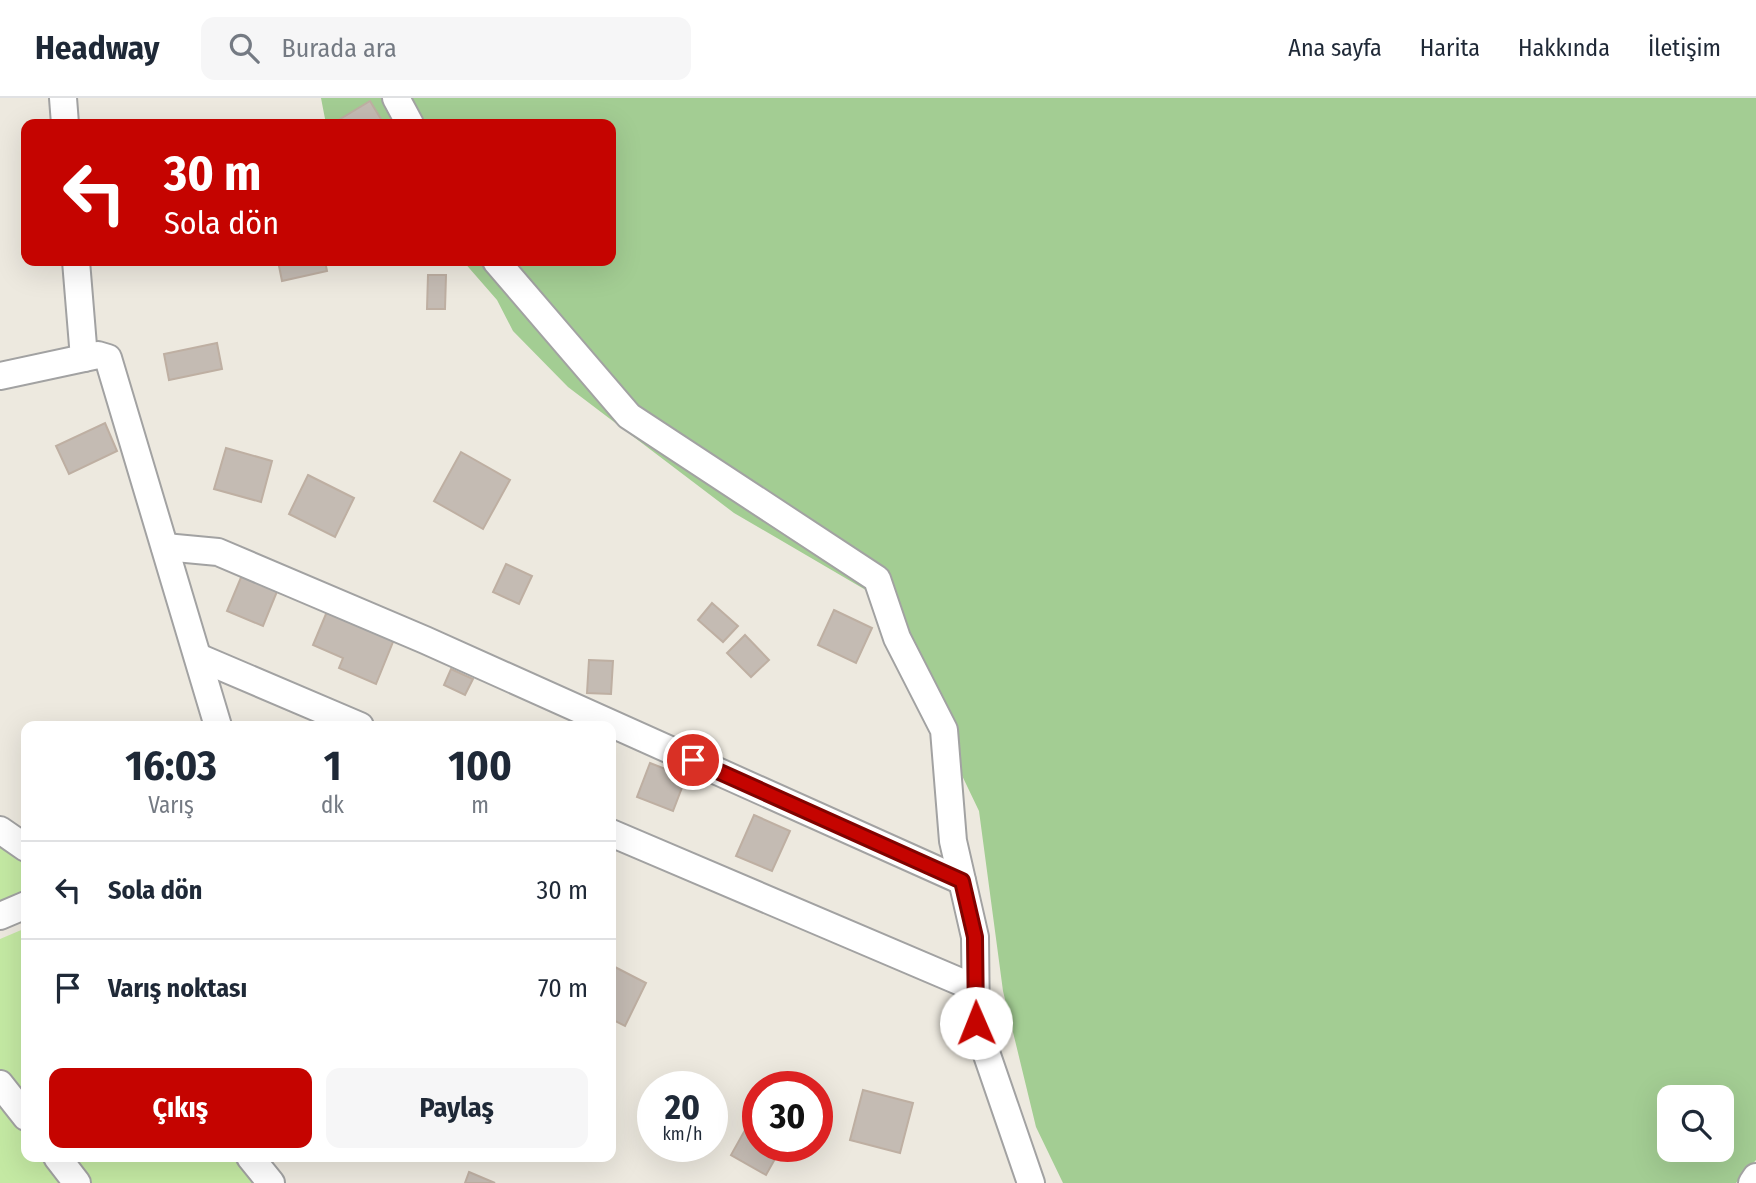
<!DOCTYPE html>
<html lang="tr">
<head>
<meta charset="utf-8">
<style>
	:root { --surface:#fff; --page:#f6f6f7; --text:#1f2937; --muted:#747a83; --line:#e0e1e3; --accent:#c50400 }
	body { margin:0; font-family:"Fira Sans Condensed",sans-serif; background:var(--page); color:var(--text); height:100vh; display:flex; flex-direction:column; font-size:26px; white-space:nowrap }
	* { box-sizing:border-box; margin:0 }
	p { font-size:23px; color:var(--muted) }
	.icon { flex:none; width:38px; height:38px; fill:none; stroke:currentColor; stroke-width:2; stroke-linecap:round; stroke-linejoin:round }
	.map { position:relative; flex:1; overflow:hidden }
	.side { position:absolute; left:21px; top:623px; width:595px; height:441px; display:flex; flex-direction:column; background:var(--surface); border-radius:14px; box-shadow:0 7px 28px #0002 }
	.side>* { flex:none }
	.banner { position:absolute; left:21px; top:21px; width:595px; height:147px; border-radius:14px; box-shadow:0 7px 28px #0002; background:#c50400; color:#fff; overflow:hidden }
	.tools { position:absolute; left:1657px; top:987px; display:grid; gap:14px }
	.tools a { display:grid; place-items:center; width:77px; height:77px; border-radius:14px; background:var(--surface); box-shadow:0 7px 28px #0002; font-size:35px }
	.speed { position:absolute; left:637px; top:973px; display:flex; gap:14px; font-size:35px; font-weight:700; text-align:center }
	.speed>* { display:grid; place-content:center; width:91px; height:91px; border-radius:50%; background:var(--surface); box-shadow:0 7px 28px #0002; line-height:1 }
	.speed small { font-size:18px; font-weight:400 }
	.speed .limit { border:10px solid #d22; background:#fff; color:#111 }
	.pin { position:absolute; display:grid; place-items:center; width:60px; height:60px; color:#fff; margin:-30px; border:4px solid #fff; border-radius:50%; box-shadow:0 2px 7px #0007 }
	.me { position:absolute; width:77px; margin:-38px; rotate:359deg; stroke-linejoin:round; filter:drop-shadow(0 0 5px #0008) }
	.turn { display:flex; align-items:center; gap:24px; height:147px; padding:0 28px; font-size:32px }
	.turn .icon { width:91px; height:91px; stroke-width:2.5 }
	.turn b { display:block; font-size:49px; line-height:60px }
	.eta { display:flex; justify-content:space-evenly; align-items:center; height:119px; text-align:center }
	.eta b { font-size:42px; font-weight:700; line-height:49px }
	.primary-button { display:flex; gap:14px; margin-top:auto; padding:14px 28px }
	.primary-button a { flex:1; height:80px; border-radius:14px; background:var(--accent); color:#fff; font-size:28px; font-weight:700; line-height:80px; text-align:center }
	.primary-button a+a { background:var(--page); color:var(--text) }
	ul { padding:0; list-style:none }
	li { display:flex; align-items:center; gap:21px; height:98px; padding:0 28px; border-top:2px solid var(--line) }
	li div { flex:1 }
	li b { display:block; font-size:26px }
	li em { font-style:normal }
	header { display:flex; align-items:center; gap:42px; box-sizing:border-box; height:98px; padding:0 35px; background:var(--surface); border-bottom:2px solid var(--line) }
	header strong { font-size:33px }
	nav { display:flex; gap:38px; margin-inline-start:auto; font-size:24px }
	.search { width:490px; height:63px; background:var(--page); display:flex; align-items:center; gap:18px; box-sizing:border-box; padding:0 24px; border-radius:14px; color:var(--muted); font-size:26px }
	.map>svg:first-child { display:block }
</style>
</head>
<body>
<header>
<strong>Headway</strong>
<div class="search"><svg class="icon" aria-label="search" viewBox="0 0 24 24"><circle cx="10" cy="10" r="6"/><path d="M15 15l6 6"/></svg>Burada ara</div>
<nav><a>Ana sayfa</a><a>Harita</a><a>Hakkında</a><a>İletişim</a></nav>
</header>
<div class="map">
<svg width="1756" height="1085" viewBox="0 0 1756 1085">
	<rect width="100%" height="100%" fill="#ede9df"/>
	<!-- grass -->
	<g fill="#c4e9a3">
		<polygon points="0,739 26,755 26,798 0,808"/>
		<polygon points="26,830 26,1059 234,1059 253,1085 0,1085 0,841"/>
	</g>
	<!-- forest -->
	<path fill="#a3cd93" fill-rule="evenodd" d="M321,0H1756V1062L1736,1085H1063L1036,1029L1003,893L979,713L876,498L734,415L568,289L513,233L497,202L463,163H611V26H377L366,12L326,26ZM1670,999H1722V1052H1670Z"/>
	<!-- building -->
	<g fill="#c4bbb3" stroke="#beafa2" stroke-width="2">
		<polygon points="370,3 384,26 332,26"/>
		<polygon points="278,163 325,163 327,173 282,183"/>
		<polygon points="428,177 446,177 445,211 427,211"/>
		<polygon points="217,245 222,271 169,282 164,256"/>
		<polygon points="105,325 117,353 69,376 56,348"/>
		<polygon points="226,350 272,363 261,404 214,391"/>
		<polygon points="461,354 510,382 483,431 434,403"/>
		<polygon points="308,377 354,400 335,439 289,416"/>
		<polygon points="506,466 532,478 519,506 493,494"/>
		<polygon points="242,477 278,491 263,528 227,513"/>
		<polygon points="331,504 395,539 376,586 339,570 343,560 313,547"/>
		<polygon points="712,505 738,528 723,544 698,522"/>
		<polygon points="834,512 872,530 856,565 818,547"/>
		<polygon points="745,537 769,562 751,579 727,555"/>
		<polygon points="589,562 613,563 611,596 587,595"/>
		<polygon points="451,571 473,581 465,597 444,587"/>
		<polygon points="650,665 686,679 673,713 637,699"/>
		<polygon points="754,717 790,733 772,773 736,758"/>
		<polygon points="611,867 646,885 625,928 611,921"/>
		<polygon points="863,992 913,1005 900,1055 850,1042"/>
		<polygon points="745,1032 758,1039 758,1048 773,1048 780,1052 766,1077 731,1057"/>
		<polygon points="469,1074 495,1085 465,1085"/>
	</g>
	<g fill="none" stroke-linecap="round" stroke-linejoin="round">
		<defs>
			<g id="street">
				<polyline points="63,0 65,26"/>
				<polyline points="396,0 410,26"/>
				<polyline points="76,163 84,260"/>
				<polyline points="496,163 629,318 877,481 897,540 944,632 953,743 975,839 976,925 1031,1085"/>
				<polyline points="0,278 98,257 108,260 218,628"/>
				<polyline points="165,449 218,454 425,542 962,783"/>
				<polyline points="198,559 360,628"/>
				<polyline points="0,732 26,750"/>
				<polyline points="611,735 975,890"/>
				<polyline points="0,818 26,807"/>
				<polyline points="0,986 26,1019"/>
				<polyline points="57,1059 77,1085"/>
				<polyline points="250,1059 271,1085"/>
				<polyline points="1752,1085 1756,1079"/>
			</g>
		</defs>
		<!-- street casing -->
		<use href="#street" stroke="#a2a2a2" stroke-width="30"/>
		<!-- street -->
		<use href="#street" stroke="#fff" stroke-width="26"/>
	</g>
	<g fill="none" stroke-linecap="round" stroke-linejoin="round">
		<defs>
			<polyline id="route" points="693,662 962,783 975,839 976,925"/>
		</defs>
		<!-- route casing -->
		<use href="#route" stroke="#800300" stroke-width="18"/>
		<!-- route -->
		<use href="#route" stroke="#c50400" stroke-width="12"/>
	</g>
</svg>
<div class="tools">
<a><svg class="icon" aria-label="search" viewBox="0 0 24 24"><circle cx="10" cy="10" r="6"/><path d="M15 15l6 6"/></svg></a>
</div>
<div class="speed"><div>20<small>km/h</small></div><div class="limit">30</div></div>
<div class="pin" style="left:693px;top:662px;background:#d93025"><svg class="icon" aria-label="arrive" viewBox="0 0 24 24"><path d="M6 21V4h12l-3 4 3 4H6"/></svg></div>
<svg class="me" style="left:976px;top:925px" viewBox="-20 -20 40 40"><circle r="19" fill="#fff"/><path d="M0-13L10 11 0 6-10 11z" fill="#c50400"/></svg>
<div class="banner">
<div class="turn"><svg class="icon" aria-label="left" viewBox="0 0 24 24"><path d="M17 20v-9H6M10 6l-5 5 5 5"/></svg><div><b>30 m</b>Sola dön</div></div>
</div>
<section class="side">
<div class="eta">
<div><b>16:03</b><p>Varış</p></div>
<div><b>1</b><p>dk</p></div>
<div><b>100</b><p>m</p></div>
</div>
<ul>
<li><svg class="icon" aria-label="left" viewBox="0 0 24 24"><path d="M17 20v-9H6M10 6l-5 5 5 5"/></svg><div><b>Sola dön</b></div><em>30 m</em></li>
<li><svg class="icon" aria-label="arrive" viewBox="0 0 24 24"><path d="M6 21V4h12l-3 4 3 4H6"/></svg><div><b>Varış noktası</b></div><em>70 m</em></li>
</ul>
<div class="primary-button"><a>Çıkış</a><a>Paylaş</a></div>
</section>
</div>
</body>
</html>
